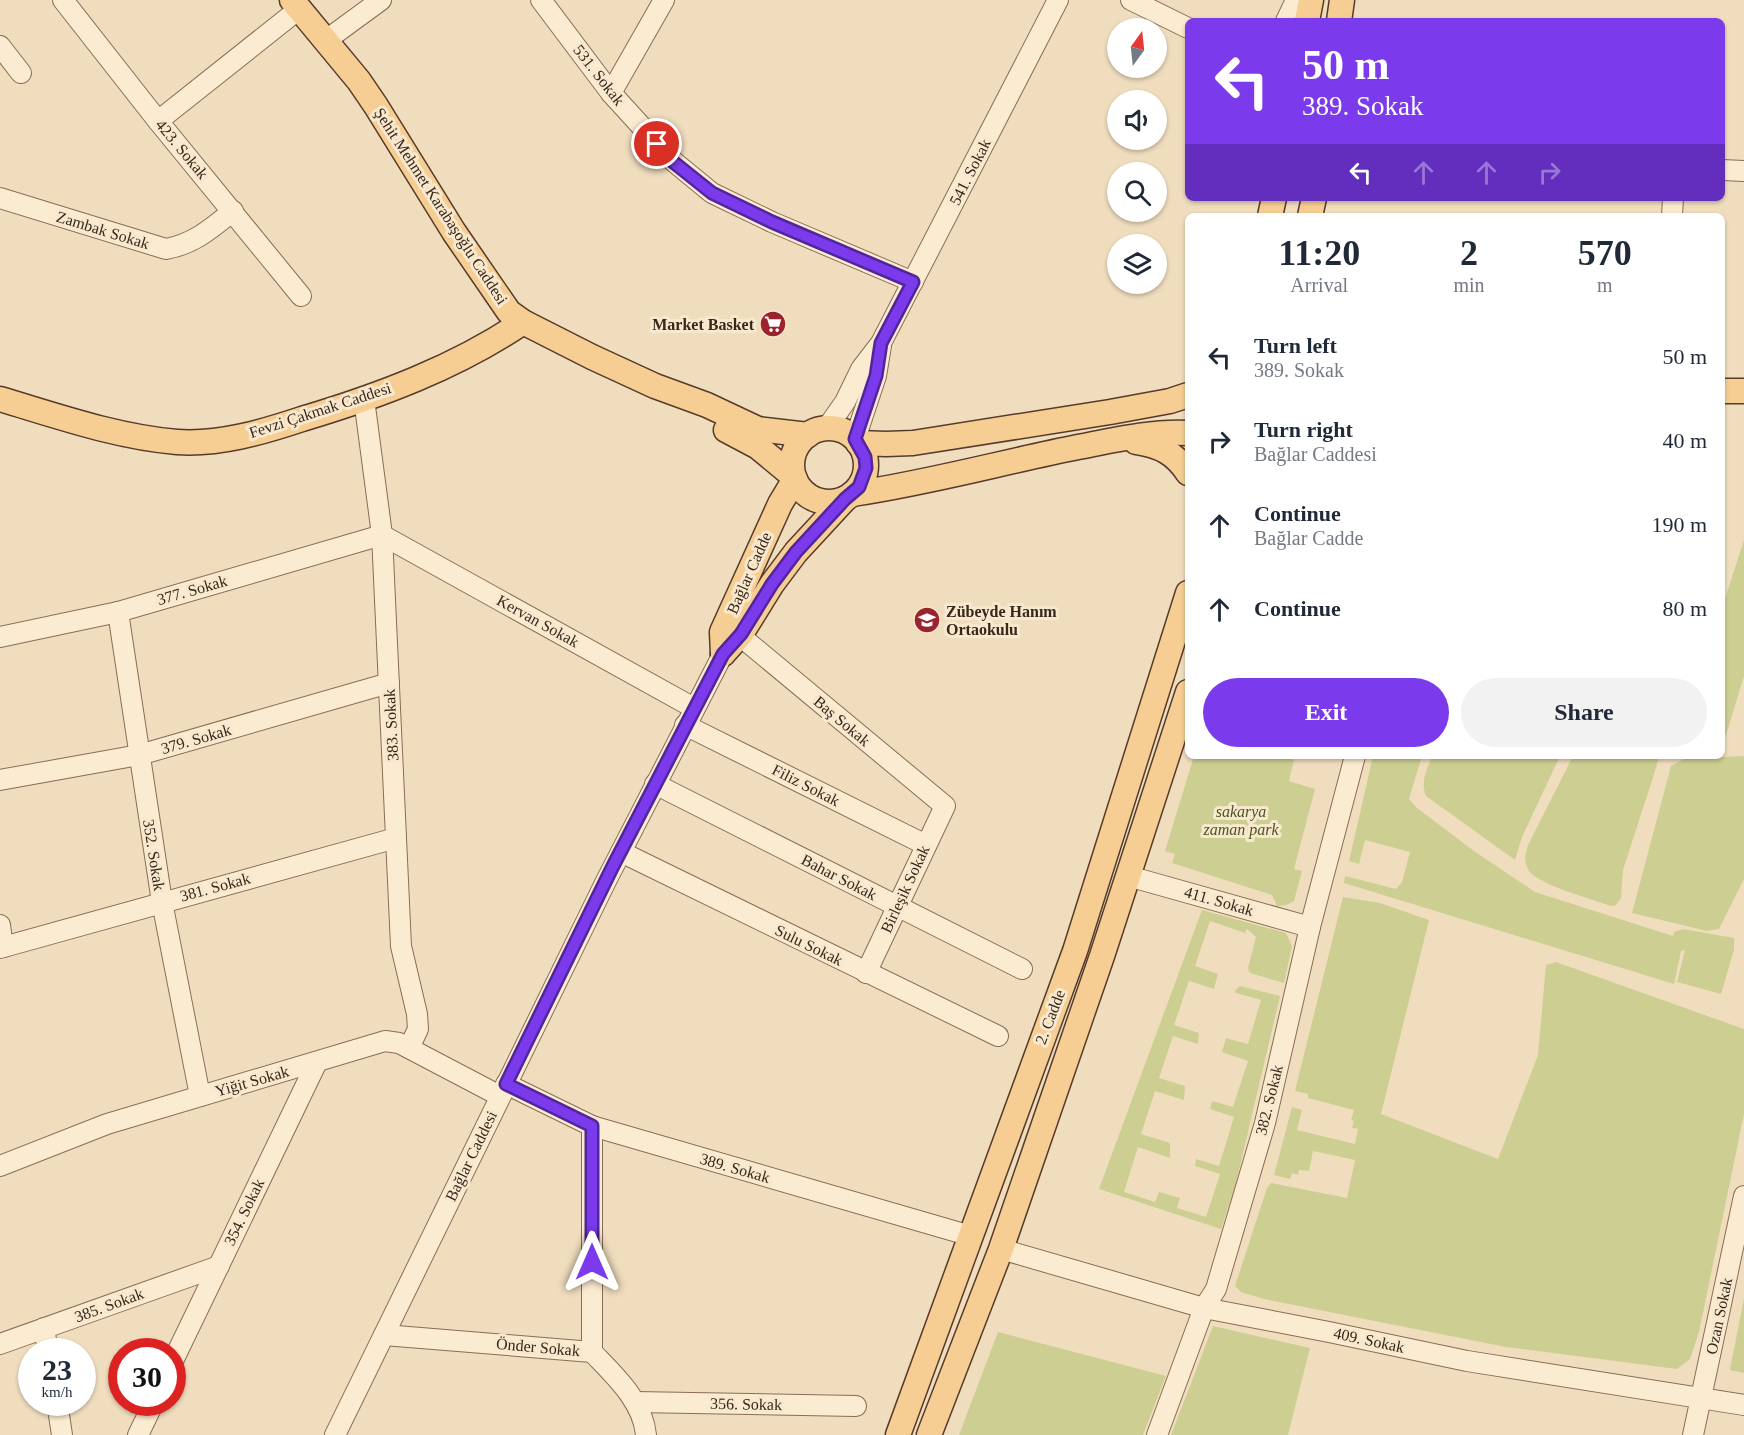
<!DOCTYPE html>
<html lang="en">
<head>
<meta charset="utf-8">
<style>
	:root { --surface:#fff; --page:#f2f2f3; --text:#1f2937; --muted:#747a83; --accent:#7c3aed }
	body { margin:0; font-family:Georgia,serif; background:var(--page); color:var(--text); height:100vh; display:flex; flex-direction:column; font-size:22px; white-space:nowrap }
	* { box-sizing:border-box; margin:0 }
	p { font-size:20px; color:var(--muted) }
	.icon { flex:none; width:33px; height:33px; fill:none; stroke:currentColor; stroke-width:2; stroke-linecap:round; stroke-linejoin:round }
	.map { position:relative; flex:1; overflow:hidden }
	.panel { position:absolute; left:1185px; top:213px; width:540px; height:546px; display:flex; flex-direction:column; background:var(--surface); border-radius:9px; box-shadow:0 2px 4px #0004 }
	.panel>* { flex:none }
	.top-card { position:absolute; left:1185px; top:18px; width:540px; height:183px; border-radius:9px; box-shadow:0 2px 4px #0004; background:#7c3aed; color:#fff; overflow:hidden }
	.needle { width:39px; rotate:15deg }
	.controls { position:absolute; left:1107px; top:18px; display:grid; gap:12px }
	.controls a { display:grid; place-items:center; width:60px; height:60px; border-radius:50%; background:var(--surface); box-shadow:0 2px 4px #0004; font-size:30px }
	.speed { position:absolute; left:18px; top:1338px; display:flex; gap:12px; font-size:30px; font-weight:700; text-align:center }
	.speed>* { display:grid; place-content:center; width:78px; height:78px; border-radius:50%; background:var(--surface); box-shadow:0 2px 4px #0004; line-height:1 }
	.speed small { font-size:15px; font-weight:400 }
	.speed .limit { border:9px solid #d22; background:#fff; color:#111 }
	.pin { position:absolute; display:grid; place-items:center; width:51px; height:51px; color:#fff; margin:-26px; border:3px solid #fff; border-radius:50%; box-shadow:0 2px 6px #0007 }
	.me { position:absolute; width:66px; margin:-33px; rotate:0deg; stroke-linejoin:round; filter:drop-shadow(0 0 4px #0008) }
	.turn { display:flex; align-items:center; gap:21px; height:126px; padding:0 18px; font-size:27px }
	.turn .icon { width:78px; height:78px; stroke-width:2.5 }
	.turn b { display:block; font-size:42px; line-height:51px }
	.lanes { display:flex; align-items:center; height:57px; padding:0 18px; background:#0003; justify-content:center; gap:30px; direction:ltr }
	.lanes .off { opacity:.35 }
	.eta { display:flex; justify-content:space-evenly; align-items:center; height:102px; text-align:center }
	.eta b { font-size:36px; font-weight:600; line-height:42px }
	.action { display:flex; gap:12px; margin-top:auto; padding:12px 18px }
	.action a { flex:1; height:69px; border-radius:36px; background:var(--accent); color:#fff; font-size:24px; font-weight:600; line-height:69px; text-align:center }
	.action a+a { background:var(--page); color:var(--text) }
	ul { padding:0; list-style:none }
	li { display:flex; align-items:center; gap:18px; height:84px; padding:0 18px }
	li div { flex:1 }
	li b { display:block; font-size:22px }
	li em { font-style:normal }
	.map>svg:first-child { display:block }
</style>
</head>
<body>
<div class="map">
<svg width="1744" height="1435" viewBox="0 0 1744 1435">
	<rect width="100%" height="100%" fill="#f0ddbe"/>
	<!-- green -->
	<g fill="#cdcf92">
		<polygon points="1744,540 1744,676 1726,735 1722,739 1722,608"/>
		<polygon points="1194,756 1281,756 1294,760 1289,781 1315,789 1294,869 1302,871 1294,901 1286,905 1277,906 1272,895 1172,863 1175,854 1165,851"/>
		<polygon points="1373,756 1422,756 1409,799 1417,808 1474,851 1535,892 1673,936 1674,932 1683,929 1734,938 1734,950 1721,994 1677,982 1685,950 1681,951 1674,984 1344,883 1345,876 1396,889 1402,882 1410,852 1365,840 1359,864 1349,861"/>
		<path d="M1432,756H1560L1522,837L1515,860L1426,796C1420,782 1427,769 1432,756Z"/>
		<path d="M1573,756H1659L1656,768L1623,870L1621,898L1616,905L1611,906C1594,900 1537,884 1529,871C1522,860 1526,849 1531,839Z"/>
		<polygon points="1744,756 1744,879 1719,929 1707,931 1632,913 1671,766 1684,759"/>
		<polygon points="1343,897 1380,903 1429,920 1381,1114 1498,1159 1538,1055 1546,965 1556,962 1744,1029 1744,1114 1699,1332 1690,1359 1677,1369 1506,1347 1264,1299 1241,1292 1235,1286 1267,1188 1271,1183 1347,1198 1355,1160 1313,1151 1309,1171 1299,1170 1298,1175 1292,1173 1290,1179 1274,1175 1292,1107 1302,1110 1297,1130 1355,1144 1358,1129 1352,1128 1354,1121 1351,1120 1354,1110 1308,1098 1308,1094 1295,1091"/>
		<polygon points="1202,910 1286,933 1292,946 1284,983 1250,973 1248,968 1256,937 1247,929 1245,933 1210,921 1195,966 1218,974 1214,989 1189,981 1174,1025 1199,1033 1198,1044 1173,1036 1159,1078 1185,1086 1184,1100 1155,1091 1141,1134 1170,1143 1170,1158 1138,1147 1124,1192 1155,1202 1159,1192 1180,1198 1177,1208 1206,1217 1220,1174 1195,1166 1196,1159 1219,1166 1234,1117 1210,1109 1212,1101 1233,1107 1248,1061 1222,1052 1226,1038 1248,1044 1261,1000 1236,993 1235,990 1240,986 1280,996 1235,1187 1221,1229 1099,1189"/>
		<polygon points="1744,1298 1744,1373 1730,1370"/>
		<polygon points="1213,1326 1310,1348 1288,1435 1171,1435"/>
		<polygon points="998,1332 1166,1376 1143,1435 959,1435"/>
	</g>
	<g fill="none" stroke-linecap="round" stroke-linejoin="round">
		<defs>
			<g id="minor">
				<polyline points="63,0 158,121 301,296"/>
				<polyline points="541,0 611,93 673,161 712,193 772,222 913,282"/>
				<polyline points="1131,0 1188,28"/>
				<polyline points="1286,21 1296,0"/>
				<polyline points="325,41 381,0"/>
				<polyline points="0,46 21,73"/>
				<polyline points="611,93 664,0"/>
				<polyline points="158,121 299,9"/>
				<polyline points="1722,170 1744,171"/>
				<path d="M0,198L166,249C194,244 212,228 233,211"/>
				<polyline points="1672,216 1673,198"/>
				<polyline points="364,399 382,535 401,946 417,1014 418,1029 409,1048"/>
				<polyline points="826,429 845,402 861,369 881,343 1058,0"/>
				<polyline points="855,439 876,376 881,346"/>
				<polyline points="118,612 162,902 200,1096"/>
				<polyline points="739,635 945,806 866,973"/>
				<polyline points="0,637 118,612 382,535 694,708"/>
				<polyline points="685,725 926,845"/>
				<polyline points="0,780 139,755 389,683"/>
				<polyline points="655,784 1022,969"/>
				<polyline points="621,852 998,1036"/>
				<polyline points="1128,876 1310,927"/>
				<polyline points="0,925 3,947"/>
				<polyline points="0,948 396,838"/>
				<polyline points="506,1084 592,1126 971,1236"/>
				<polyline points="0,1166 107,1124 385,1041 399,1043 500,1096"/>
				<polyline points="1001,1249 1204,1308 1329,1332 1467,1361 1744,1405"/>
				<polyline points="44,1328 48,1352"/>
				<path d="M384,1335L592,1352C614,1375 643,1401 646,1435"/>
				<polyline points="0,1344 219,1266"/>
				<polyline points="592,1352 592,1126"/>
				<polyline points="172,1363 317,1062"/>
				<polyline points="57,1402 62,1435"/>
				<polyline points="635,1402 856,1406"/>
				<polyline points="138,1435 154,1402"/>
				<polyline points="335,1435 606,881 723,654"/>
				<polyline points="1157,1435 1204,1308 1216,1289 1265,1123 1310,927 1355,756"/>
				<polyline points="1693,1435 1744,1196"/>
			</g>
			<g id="major">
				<polyline points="292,0 359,81 376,106 454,232 509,312 523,322 592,357 655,386 707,405 758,429 808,435"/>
				<polyline points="1307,21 1311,0"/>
				<polyline points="1339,21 1342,0"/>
				<polyline points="1270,216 1274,198"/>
				<polyline points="1310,216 1314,198"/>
				<polyline points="1722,391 1744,391"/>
				<path d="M0,399C57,416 117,437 177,442C219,445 263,432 302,419C379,396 457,367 523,322"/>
				<circle cx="829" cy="465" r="37"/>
				<polyline points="726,430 758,447 793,476"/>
				<path d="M1136,442C1160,446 1174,452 1188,473"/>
				<polyline points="858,443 886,444 913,443 1110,412 1170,401 1188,395"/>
				<path d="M852,494C928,483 1003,462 1078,447C1114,440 1152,431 1188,433"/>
				<polyline points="723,654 741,634 772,584 796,552 845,499"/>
				<polyline points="723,654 722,632 780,504 795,479"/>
				<polyline points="898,1435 1075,951 1188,593"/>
				<polyline points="929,1435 1001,1249 1102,956 1188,692"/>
			</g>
		</defs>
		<!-- minor casing -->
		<use href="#minor" stroke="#896d56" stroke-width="22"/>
		<!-- major casing -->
		<use href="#major" stroke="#563b2b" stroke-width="27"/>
		<!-- minor -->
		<use href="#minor" stroke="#fbebd1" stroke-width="20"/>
		<!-- major -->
		<use href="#major" stroke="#f6ce93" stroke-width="24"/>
	</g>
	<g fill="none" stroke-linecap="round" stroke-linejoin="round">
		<defs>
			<polyline id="route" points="592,1262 592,1126 506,1084 613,866 723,654 741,634 772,584 796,552 845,499 859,487 866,468 865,457 855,439 876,376 881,343 913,282 772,222 712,193 672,161 657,144"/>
		</defs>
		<!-- route casing -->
		<use href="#route" stroke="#51269a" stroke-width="15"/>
		<!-- route -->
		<use href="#route" stroke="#7c3aed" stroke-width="10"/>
	</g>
	<!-- icons -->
	<defs>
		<symbol id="supermarket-disc" viewBox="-11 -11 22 22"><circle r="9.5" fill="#9c222e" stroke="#f7e8ce"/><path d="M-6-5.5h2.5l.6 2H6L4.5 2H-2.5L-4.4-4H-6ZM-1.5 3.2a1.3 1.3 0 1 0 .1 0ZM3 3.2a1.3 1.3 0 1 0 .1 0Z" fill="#fff"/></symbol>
		<symbol id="school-disc" viewBox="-11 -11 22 22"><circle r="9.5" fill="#9c222e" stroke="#f7e8ce"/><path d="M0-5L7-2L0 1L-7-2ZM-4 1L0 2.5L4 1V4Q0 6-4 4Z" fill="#fff"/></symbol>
	</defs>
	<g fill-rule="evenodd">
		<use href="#supermarket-disc" x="758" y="309" width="30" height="30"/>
		<use href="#school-disc" x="912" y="605" width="30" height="30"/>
	</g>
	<g text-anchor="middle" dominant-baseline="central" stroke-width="6" stroke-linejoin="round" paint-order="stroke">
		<!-- street labels -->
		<g font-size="16" fill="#38271b" stroke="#f7e8ce">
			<text transform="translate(599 75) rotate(52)">531. Sokak</text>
			<text transform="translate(182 149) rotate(50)">423. Sokak</text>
			<text transform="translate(970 172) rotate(-63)">541. Sokak</text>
			<text transform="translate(441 206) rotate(57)">Şehit Mehmet Karabaşoğlu Caddesi</text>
			<text transform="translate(103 230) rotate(17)">Zambak Sokak</text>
			<text transform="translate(320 410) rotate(-18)">Fevzi Çakmak Caddesi</text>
			<text transform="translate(749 573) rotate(-66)">Bağlar Cadde</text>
			<text transform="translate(192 590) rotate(-16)">377. Sokak</text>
			<text transform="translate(538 621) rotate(29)">Kervan Sokak</text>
			<text transform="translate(842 721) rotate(40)">Baş Sokak</text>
			<text transform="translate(391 725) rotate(-93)">383. Sokak</text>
			<text transform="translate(196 739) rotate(-16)">379. Sokak</text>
			<text transform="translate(806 785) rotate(27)">Filiz Sokak</text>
			<text transform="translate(154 855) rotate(81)">352. Sokak</text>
			<text transform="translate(839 877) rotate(27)">Bahar Sokak</text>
			<text transform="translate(215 887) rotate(-15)">381. Sokak</text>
			<text transform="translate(905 889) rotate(-65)">Birleşik Sokak</text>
			<text transform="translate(1219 901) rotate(16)">411. Sokak</text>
			<text transform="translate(809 945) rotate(26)">Sulu Sokak</text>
			<text transform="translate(1050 1017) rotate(-69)">2. Cadde</text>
			<text transform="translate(252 1081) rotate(-16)">Yiğit Sokak</text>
			<text transform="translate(1269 1100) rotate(-76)">382. Sokak</text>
			<text transform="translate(471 1156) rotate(-64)">Bağlar Caddesi</text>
			<text transform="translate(735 1168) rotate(16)">389. Sokak</text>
			<text transform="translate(244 1212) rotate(-64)">354. Sokak</text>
			<text transform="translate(109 1305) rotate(-20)">385. Sokak</text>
			<text transform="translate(1719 1316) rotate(-78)">Ozan Sokak</text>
			<text transform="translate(1369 1340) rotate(12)">409. Sokak</text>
			<text transform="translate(538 1347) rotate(5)">Önder Sokak</text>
			<text transform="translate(746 1404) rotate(1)">356. Sokak</text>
		</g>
		<!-- poi labels -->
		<g font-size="16" font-weight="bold" fill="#38271b" stroke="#f7e8ce" text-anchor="end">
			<text x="754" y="324">Market Basket</text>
			<text x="946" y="611" text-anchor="start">Zübeyde Hanım<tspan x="946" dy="18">Ortaokulu</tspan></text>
		</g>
		<!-- park labels -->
		<g font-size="16" font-style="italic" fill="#4d5521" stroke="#f7e8ce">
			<text x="1241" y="811">sakarya<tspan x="1241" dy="18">zaman park</tspan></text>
		</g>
	</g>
</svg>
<div class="controls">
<a><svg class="needle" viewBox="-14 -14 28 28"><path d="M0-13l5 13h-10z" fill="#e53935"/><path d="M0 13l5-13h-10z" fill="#747a83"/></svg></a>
<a><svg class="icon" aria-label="sound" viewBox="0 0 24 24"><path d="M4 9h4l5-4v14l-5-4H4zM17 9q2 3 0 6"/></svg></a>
<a><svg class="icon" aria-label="search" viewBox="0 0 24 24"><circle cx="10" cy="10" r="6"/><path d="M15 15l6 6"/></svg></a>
<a><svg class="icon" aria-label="layers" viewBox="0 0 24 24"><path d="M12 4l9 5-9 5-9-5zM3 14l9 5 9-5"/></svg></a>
</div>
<div class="speed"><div>23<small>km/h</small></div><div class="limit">30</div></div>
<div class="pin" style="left:657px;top:144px;background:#d93025"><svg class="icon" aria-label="arrive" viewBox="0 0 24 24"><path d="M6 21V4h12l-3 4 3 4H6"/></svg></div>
<svg class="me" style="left:592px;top:1262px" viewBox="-20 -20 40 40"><path d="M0-17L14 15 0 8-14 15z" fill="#7c3aed" stroke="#fff" stroke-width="4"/></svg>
<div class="top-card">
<div class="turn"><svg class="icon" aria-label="left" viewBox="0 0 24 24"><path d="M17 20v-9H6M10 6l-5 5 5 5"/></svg><div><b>50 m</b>389. Sokak</div></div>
<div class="lanes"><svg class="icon" aria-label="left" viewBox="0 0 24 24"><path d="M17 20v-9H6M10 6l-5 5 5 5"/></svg><svg class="icon off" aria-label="ahead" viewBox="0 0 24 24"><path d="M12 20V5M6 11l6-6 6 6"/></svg><svg class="icon off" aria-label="ahead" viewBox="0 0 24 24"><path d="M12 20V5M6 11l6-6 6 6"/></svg><svg class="icon off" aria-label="right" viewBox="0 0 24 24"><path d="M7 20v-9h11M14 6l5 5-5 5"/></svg></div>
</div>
<section class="panel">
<div class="eta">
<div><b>11:20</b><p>Arrival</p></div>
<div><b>2</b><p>min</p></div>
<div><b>570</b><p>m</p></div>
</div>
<ul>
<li><svg class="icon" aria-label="left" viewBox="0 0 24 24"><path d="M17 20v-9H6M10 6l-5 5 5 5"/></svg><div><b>Turn left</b><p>389. Sokak</p></div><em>50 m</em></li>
<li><svg class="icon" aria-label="right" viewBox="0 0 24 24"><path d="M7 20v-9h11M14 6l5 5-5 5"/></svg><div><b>Turn right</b><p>Bağlar Caddesi</p></div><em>40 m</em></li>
<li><svg class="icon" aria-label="ahead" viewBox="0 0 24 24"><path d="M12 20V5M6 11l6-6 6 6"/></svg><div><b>Continue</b><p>Bağlar Cadde</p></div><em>190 m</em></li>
<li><svg class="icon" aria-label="ahead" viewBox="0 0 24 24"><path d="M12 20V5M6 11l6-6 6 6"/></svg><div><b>Continue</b></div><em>80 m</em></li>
</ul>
<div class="action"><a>Exit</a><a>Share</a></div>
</section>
</div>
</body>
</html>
